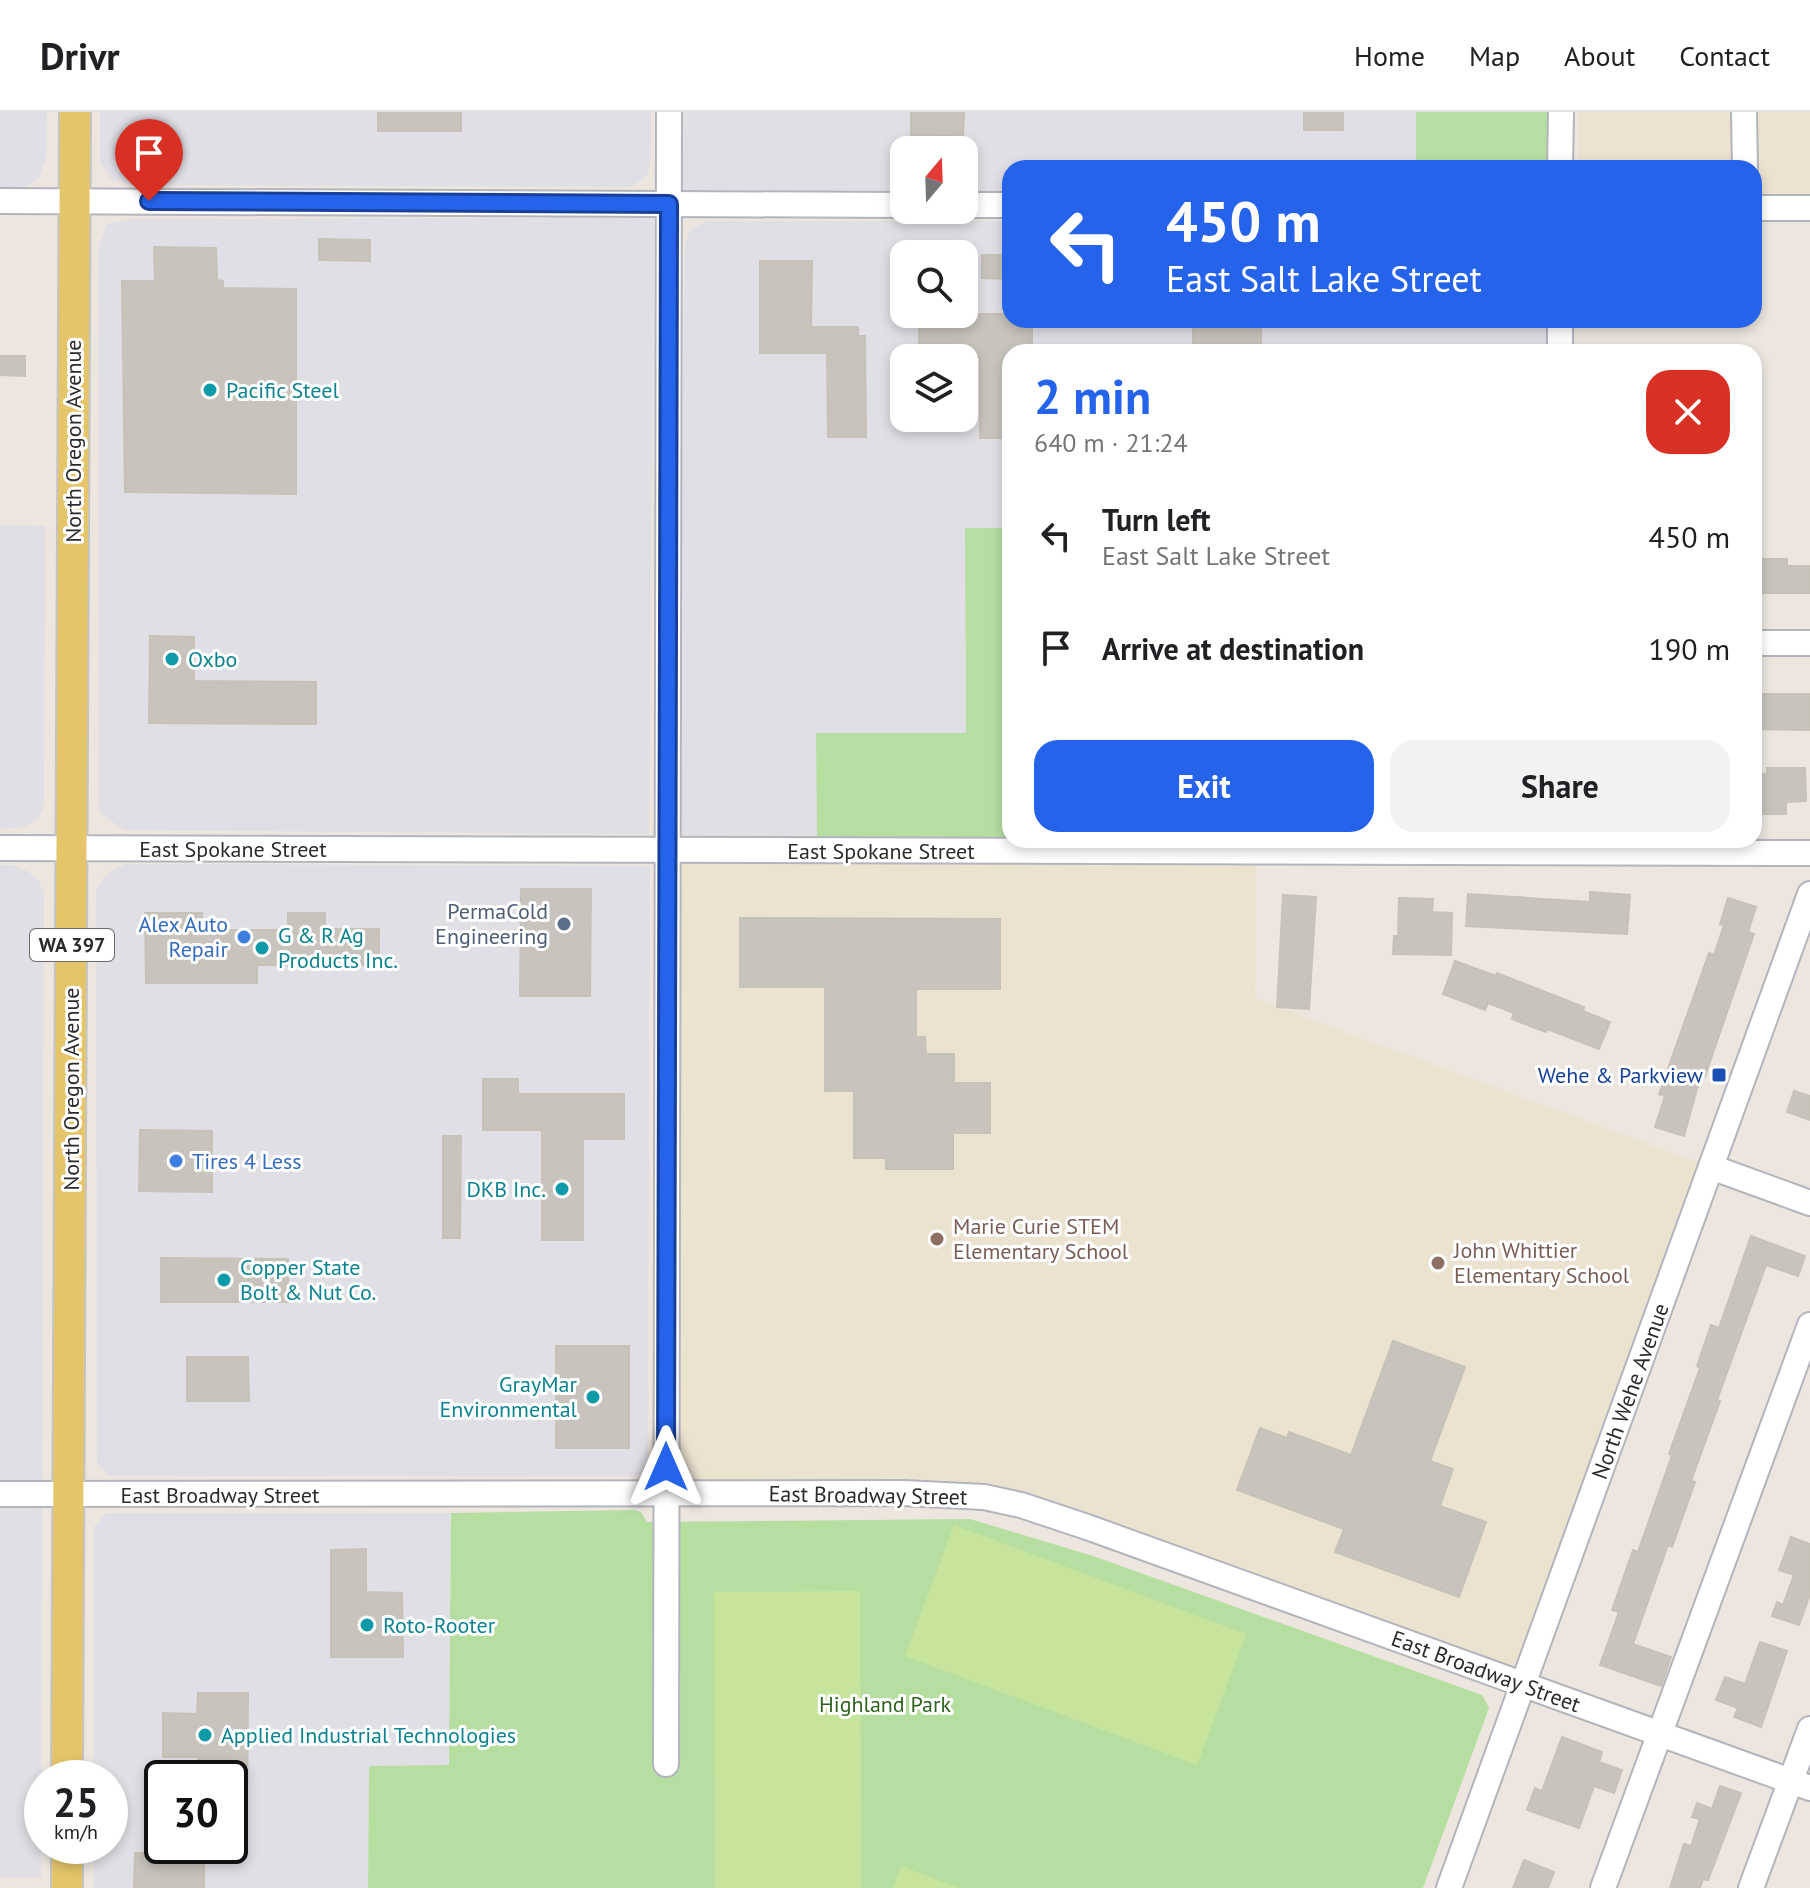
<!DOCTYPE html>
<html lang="en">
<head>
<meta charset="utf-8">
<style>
	:root { --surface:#fff; --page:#f2f2f2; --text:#202124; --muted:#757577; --line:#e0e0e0; --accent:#2563eb }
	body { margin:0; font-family:"PT Sans",sans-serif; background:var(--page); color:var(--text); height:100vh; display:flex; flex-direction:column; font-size:30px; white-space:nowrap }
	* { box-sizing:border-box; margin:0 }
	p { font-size:26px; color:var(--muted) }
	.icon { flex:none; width:44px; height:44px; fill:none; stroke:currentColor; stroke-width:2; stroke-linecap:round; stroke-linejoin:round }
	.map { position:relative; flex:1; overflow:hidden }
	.panel { position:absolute; left:1002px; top:232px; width:760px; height:504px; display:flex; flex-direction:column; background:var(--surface); border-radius:24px; box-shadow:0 4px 12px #0003 }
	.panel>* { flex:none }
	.guide { position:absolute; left:1002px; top:48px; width:760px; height:168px; border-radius:24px; box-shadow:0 4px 12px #0003; background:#2563eb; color:#fff; overflow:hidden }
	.needle { width:52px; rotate:19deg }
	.tools { position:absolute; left:890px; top:24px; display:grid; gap:16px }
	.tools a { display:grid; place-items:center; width:88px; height:88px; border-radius:16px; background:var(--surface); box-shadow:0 4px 12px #0003; font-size:40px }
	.speed { position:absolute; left:24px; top:1648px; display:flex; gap:16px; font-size:40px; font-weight:700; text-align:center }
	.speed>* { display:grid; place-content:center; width:104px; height:104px; border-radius:50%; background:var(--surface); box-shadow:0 4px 12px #0003; line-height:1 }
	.speed small { font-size:20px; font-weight:400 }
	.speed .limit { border:4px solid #111; border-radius:12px; background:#fff; color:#111 }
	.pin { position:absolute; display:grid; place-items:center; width:68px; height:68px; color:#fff; margin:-82px -34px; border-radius:50% 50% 50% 0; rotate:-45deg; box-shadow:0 0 8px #0007 }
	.pin .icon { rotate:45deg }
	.me { position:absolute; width:88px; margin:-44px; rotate:0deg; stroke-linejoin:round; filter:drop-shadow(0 0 6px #0008) }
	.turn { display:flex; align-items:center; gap:28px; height:168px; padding:0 32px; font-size:36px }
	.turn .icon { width:104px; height:104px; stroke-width:2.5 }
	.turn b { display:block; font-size:56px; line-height:68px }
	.round { display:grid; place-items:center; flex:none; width:84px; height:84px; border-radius:24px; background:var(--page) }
	.overview { display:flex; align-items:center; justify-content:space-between; height:136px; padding:0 32px }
	h1 { font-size:48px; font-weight:800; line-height:60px; color:var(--accent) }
	.primary-button { display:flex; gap:16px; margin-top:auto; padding:16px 32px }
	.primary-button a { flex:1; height:92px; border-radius:24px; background:var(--accent); color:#fff; font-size:32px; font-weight:800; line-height:92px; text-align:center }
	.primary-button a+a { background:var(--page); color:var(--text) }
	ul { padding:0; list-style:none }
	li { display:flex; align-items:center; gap:24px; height:112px; padding:0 32px }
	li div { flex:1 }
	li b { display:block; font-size:30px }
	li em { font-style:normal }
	header { display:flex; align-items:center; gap:48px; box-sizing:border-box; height:112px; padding:0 40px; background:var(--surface); border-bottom:2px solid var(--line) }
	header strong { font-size:38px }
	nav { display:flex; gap:44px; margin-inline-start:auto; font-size:28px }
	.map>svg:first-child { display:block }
</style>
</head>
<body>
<header>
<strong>Drivr</strong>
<nav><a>Home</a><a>Map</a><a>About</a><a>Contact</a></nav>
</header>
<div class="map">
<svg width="1810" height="1776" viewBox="0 0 1810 1776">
	<rect width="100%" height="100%" fill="#ece6df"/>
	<!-- industrial -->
	<g fill="#e0dfe5" fill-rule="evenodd">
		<polygon points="0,0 47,0 46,47 38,67 25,76 0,76"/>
		<polygon points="100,0 651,0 651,48 647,64 631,75 130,73 110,66 100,50"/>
		<polygon points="683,0 1416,0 1416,56 1010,56 1010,81 964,81 964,38 904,38 904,81 683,80"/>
		<polygon points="654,106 649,722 124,718 99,700 98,136 107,112 129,107"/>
		<path d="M708,109H1010V208H1548V240H1010V416L965,417L966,621H817V726H678L685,132L691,117ZM904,142H964V202H904ZM904,246H964V306H904Z"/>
		<polygon points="0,413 45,414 44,693 39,705 24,715 0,717"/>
		<polygon points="126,752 650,754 648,1353 640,1364 110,1364 97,1352 96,777 110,759"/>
		<polygon points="0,753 12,753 27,759 38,768 44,780 41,1766 0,1765"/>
		<path d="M106,1401H451L449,1653L369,1654L368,1776H94V1734H110V1666H94V1415ZM162,1666H230V1734H162Z"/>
	</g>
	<!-- education -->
	<g fill="#ece2d0">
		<polygon points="1578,0 1810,0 1810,93 1754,96 1754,56 1578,56"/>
		<polygon points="667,738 1256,740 1255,887 1711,1055 1523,1573 1021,1393 666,1381"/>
	</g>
	<!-- green -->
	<g fill="#b6dea0">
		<rect x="1416" y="0" width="131" height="56"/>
		<polygon points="965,416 1010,416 1010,726 817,726 816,621 966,621"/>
		<polygon points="634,1398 641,1400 647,1410 970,1407 1093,1444 1482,1583 1489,1596 1423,1776 368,1776 369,1654 449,1653 451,1401"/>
	</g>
	<!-- pitch -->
	<g fill="#c7e49c">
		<polygon points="954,1413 1246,1522 1197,1653 905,1544"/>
		<polygon points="860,1479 861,1776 715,1776 714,1480"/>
		<polygon points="901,1754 959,1776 893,1776"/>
	</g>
	<!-- building -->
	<g fill="#c8c4bd" stroke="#c7c2b8" stroke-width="2">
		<rect x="378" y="0" width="83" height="19"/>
		<polygon points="911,0 964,0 963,24 911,23"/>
		<rect x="1304" y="0" width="39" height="18"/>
		<polygon points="319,127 370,128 370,149 319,148"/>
		<polygon points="154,135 216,136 217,168 223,169 223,176 296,177 296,382 125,380 122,169 155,169"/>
		<polygon points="982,143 1009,143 1009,167 982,166"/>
		<polygon points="760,149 812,149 811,215 858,215 858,224 865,224 866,325 828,325 827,241 760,241"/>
		<polygon points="919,202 1010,202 1010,208 1032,208 1032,240 1010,240 1010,326 980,326 980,246 919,246"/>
		<rect x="1193" y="208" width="68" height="32"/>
		<polygon points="0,244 25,244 25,264 0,263"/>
		<polygon points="1754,447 1787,447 1787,454 1810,454 1810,481 1754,481"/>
		<polygon points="150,524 194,525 194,569 316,570 316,612 149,611"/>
		<polygon points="1754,582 1810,582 1810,618 1754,617"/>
		<polygon points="1767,656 1805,656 1806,689 1786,690 1786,702 1754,702 1754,662 1767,662"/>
		<polygon points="521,777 591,777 590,884 520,884"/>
		<polygon points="1590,780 1630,783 1627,822 1466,814 1468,782 1590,790"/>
		<polygon points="1283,783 1316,785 1309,897 1277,895"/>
		<polygon points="1399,786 1433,787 1432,800 1452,801 1451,843 1393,842 1394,824 1398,824"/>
		<polygon points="1728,786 1756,795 1748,820 1754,822 1705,964 1701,962 1684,1024 1655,1015 1665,984 1659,982 1709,841 1714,843 1724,813 1720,812"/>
		<polygon points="145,801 202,801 202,818 288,818 288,801 325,801 325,817 379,817 379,853 257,853 257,871 146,871"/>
		<polygon points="740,806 1000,807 1000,877 916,877 916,925 925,925 926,942 954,942 954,971 990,971 990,1021 953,1021 953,1057 886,1057 886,1046 854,1046 854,979 825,979 825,875 740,875"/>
		<polygon points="1455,849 1496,864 1497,861 1584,895 1583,899 1610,910 1599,937 1547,917 1546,920 1512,907 1514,901 1488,891 1485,898 1443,882"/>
		<polygon points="483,967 518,967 518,982 624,982 624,1027 583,1027 583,1128 542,1128 542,1018 483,1018"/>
		<polygon points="1794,979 1810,984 1810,1008 1787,1000"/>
		<polygon points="140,1018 212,1019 212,1080 139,1079"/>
		<polygon points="443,1024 461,1024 460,1126 443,1126"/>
		<polygon points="1751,1124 1805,1144 1798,1164 1766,1153 1717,1288 1720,1289 1691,1369 1695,1370 1672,1435 1668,1433 1633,1532 1671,1545 1661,1574 1600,1553 1619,1500 1612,1498 1633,1438 1638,1440 1672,1343 1669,1342 1700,1256 1697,1254 1711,1213 1719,1216"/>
		<polygon points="161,1146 288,1147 288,1190 161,1190"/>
		<polygon points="1393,1229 1465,1255 1430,1349 1453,1357 1440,1394 1486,1410 1459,1485 1335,1440 1344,1417 1237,1378 1260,1316 1287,1326 1289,1320 1351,1343"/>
		<rect x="556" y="1234" width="73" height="102"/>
		<polygon points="187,1245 248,1245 249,1289 187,1289"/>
		<polygon points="1791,1425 1810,1432 1810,1482 1799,1513 1772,1504 1777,1490 1783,1493 1794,1463 1779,1458"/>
		<polygon points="366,1437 366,1480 402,1481 403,1545 331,1545 331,1438"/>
		<polygon points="1760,1530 1787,1539 1761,1615 1734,1605 1738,1596 1716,1588 1725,1565 1745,1572"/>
		<polygon points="198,1581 248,1581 247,1692 230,1692 230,1666 198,1666 198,1645 163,1645 163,1601 197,1602"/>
		<polygon points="1562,1625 1602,1640 1599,1650 1622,1658 1614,1681 1594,1674 1579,1716 1527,1698 1535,1676 1542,1679"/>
		<polygon points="1720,1674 1741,1681 1708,1768 1703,1767 1700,1776 1670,1776 1684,1732 1691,1734 1700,1707 1692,1705 1697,1691 1712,1697"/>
		<polygon points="135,1741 204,1742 204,1776 134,1776"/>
		<polygon points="1524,1748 1554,1760 1548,1776 1513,1776"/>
	</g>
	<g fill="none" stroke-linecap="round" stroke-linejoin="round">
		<defs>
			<g id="minor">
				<polyline points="1744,0 1745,56"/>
				<polyline points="1560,56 1561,0"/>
				<polyline points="0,89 904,93"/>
				<polyline points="964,93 1010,93"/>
				<polyline points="1754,96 1810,96"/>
				<polyline points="1560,240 1560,208"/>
				<polyline points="1754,531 1810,531"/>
				<polyline points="0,736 1810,741"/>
				<polyline points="1711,1055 1810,1091"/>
				<polyline points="0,1382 904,1381 984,1385 1021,1393 1087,1415 1810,1676"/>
				<polyline points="666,1652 669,0"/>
				<polyline points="1449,1776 1810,782"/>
				<polyline points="1603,1776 1810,1213"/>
				<polyline points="1751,1776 1810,1617"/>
			</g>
			<g id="major">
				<polyline points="67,1666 75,0"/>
				<polyline points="67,1776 67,1734"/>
			</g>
		</defs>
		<!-- minor casing -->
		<use href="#minor" stroke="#b2b5bd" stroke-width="28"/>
		<!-- major casing -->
		<use href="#major" stroke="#c4c4c4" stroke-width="34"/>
		<!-- minor -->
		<use href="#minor" stroke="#fff" stroke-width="24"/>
		<!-- major -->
		<use href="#major" stroke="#e5c56a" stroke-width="30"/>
	</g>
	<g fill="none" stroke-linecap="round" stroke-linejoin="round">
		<defs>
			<polyline id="route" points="149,89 669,92 666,1355"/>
		</defs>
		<!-- route casing -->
		<use href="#route" stroke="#184099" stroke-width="20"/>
		<!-- route -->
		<use href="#route" stroke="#2563eb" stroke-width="14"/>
	</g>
	<!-- markers -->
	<g fill="#0f9aa8" stroke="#fff" stroke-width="3">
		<circle cx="210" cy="278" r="8"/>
		<circle cx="172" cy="547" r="8"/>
		<circle cx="262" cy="836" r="8"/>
		<circle cx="562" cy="1077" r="8"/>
		<circle cx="224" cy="1168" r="8"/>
		<circle cx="593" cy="1285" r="8"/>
		<circle cx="367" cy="1513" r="8"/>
		<circle cx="205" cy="1623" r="8"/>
	</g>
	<circle fill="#5c6f8a" stroke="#fff" stroke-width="3" cx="564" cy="812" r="8"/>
	<g fill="#3f7fe0" stroke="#fff" stroke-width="3">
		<circle cx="244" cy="825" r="8"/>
		<circle cx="176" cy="1049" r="8"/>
	</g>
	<rect fill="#1a4fb4" stroke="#fff" stroke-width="3" x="1711" y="955" width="16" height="16" rx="4"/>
	<g fill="#8d6e63" stroke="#fff" stroke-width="3">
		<circle cx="937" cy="1127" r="8"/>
		<circle cx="1438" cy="1151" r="8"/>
	</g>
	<g text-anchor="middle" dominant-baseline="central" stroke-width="6" stroke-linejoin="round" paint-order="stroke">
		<!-- shield labels -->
		<rect fill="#fff" stroke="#6b6b6b" stroke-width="2" x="30" y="817" width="84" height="32" rx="6"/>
		<g font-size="20" font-weight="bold" fill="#2b2b2b">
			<text x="72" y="833">WA 397</text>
		</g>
		<!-- culture labels -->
		<g font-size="22" fill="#0d838f" stroke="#fff" text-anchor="start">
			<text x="226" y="278">Pacific Steel</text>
			<text x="188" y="547">Oxbo</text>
			<text x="278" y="823">G &amp; R Ag<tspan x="278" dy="25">Products Inc.</tspan></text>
			<text x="546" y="1077" text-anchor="end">DKB Inc.</text>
			<text x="240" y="1155">Copper State<tspan x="240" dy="25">Bolt &amp; Nut Co.</tspan></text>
			<text x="577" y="1272" text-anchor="end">GrayMar<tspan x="577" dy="25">Environmental</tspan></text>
			<text x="383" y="1513">Roto-Rooter</text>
			<text x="221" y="1623">Applied Industrial Technologies</text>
		</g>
		<!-- street labels -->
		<g font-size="22" fill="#2b2b2b" stroke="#fff">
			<text transform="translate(73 329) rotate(-90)">North Oregon Avenue</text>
			<text x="233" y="737">East Spokane Street</text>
			<text x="881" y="739">East Spokane Street</text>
			<text transform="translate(71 977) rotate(-90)">North Oregon Avenue</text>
			<text transform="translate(1630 1279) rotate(-70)">North Wehe Avenue</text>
			<text x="220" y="1383">East Broadway Street</text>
			<text transform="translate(868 1383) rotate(1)">East Broadway Street</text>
			<text transform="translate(1486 1559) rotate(20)">East Broadway Street</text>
		</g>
		<!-- service labels -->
		<g font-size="22" fill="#4e5e75" stroke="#fff" text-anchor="end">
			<text x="548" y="799">PermaCold<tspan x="548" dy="25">Engineering</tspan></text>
		</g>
		<!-- shop labels -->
		<g font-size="22" fill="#366cbe" stroke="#fff" text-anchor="end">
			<text x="228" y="812">Alex Auto<tspan x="228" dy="25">Repair</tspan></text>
			<text x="192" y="1049" text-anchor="start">Tires 4 Less</text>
		</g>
		<!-- transit labels -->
		<g font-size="22" fill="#164399" stroke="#fff" text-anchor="end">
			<text x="1703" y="963">Wehe &amp; Parkview</text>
		</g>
		<!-- education labels -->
		<g font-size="22" fill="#785e54" stroke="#fff" text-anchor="start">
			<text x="953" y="1114">Marie Curie STEM<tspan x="953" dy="25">Elementary School</tspan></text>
			<text x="1454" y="1138">John Whittier<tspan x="1454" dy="25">Elementary School</tspan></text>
		</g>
		<!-- park labels -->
		<g font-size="22" fill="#306320" stroke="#fff">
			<text x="885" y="1592">Highland Park</text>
		</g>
	</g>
</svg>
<div class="tools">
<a><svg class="needle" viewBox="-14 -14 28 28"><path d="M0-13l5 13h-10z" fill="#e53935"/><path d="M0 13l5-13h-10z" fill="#757577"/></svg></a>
<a><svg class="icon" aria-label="search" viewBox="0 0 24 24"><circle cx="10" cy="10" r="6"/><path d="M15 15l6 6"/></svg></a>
<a><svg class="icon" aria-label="layers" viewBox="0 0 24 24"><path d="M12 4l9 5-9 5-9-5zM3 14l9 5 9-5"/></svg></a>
</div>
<div class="speed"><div>25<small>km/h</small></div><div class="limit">30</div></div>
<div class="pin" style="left:149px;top:89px;background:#d93025"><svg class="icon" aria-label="arrive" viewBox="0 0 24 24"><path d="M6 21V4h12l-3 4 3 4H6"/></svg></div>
<svg class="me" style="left:666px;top:1355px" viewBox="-20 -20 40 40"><path d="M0-17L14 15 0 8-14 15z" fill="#2563eb" stroke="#fff" stroke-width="4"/></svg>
<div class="guide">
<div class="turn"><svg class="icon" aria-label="left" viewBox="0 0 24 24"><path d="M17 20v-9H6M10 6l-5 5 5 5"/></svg><div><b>450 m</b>East Salt Lake Street</div></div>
</div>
<section class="panel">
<div class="overview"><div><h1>2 min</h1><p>640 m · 21:24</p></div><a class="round" style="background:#d93025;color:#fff"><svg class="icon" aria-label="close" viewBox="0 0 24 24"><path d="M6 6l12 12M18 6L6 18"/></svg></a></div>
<ul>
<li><svg class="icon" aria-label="left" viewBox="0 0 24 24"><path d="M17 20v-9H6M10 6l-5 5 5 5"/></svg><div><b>Turn left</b><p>East Salt Lake Street</p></div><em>450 m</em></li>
<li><svg class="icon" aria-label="arrive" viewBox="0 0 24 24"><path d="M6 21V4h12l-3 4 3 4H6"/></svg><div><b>Arrive at destination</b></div><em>190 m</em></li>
</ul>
<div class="primary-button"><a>Exit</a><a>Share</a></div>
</section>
</div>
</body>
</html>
